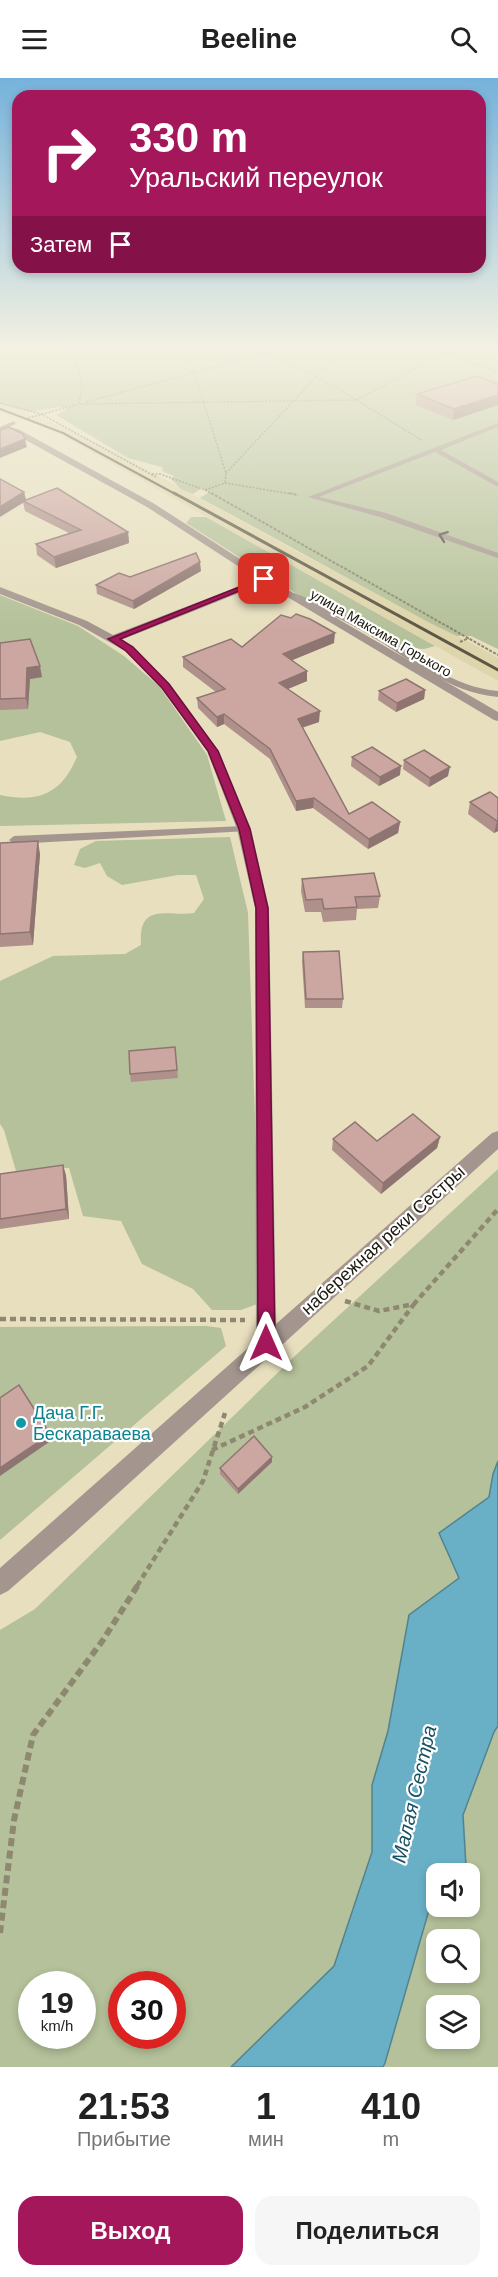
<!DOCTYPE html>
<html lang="ru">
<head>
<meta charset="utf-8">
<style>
	:root { --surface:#fff; --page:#f6f6f6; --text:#222; --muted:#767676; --accent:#a5175b }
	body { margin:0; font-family:Helvetica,sans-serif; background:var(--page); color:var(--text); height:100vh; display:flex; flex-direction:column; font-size:22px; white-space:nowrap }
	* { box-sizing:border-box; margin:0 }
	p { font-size:20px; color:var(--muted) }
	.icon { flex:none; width:33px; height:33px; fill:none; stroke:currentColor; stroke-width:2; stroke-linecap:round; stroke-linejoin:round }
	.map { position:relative; height:1989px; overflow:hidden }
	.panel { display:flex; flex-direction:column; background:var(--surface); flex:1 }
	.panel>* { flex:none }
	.guide { position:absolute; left:12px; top:12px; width:474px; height:183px; border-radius:18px; box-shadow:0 3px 9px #0003; background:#a5175b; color:#fff; overflow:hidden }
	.buttons { position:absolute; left:426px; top:1785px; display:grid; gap:12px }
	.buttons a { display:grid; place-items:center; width:54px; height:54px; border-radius:12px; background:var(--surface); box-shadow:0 3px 9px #0003; font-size:30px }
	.speed { position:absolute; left:18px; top:1893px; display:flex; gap:12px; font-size:30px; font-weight:700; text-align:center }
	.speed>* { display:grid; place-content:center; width:78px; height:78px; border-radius:50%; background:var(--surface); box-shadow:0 3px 9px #0003; line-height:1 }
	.speed small { font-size:15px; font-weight:400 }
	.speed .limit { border:9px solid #d22; background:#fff; color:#111 }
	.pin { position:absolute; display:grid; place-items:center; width:51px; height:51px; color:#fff; margin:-26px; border-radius:12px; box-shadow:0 3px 9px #0006 }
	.me { position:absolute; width:66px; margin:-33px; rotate:0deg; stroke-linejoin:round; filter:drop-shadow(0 0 4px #0008) }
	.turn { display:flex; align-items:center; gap:21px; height:126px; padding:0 18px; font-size:27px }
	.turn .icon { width:78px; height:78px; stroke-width:2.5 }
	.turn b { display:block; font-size:42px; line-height:51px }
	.then { display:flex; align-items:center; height:57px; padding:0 18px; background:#0003; gap:12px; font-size:22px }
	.eta { display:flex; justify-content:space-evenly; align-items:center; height:102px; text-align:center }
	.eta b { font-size:36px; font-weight:600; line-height:42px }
	.cta { display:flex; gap:12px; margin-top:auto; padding:12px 18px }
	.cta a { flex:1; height:69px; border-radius:18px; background:var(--accent); color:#fff; font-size:24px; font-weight:600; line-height:69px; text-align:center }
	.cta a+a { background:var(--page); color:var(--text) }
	header { display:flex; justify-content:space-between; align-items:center; height:78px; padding:0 18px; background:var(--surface); font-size:27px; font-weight:600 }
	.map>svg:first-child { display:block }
</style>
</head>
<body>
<header><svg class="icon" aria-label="menu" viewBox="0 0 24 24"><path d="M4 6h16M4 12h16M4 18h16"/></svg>Beeline<svg class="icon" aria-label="search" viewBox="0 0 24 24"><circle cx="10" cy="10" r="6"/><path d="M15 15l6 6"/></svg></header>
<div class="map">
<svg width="498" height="1989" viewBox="0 0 498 1989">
	<rect width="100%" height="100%" fill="#e7dfbe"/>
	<!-- built -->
	<polygon fill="#dfd5ac" points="0,326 40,339 117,375 294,472 486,573 498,580 498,603 61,357 29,343 0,335"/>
	<!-- green -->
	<g fill="#b4c19a" fill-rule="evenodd">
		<polygon points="498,272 498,571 471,558 457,558 430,545 230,436 200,420 209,414 202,410 193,416 181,411 171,401 174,398 162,393 163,391 161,389 128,380 56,337 67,331 59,329 29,334 0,326 0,273"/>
		<polygon points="191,439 206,439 435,568 424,571 406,570 333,529 300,518 186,445"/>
		<path d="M0,517L78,548L124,578L159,608L207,677L226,743L0,748V717C39,725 61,716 77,679L70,664L40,654L0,663Z"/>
		<path d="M230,759L248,835L256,1072L257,1226L241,1232H212L193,1211L142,1186L121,1143L83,1138L69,1090L16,1093L4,1052L0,1046V903L53,878L125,876L141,867C138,823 168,839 194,835L204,821L196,797H178L122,807L107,798L100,785L85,790L74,787L80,771L96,763Z"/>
		<path d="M498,1091V1383L493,1396L489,1419L439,1455L459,1500L388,1653L372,1707V1774L334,1888L231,1989H0V1552L35,1531L297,1276ZM32,1906H82V1958H32ZM122,1906H172V1958H122Z"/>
		<polygon points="206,1248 221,1250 226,1268 0,1462 0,1249"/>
		<path d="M498,1648V1989H383L429,1832L436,1823V1828H470V1796L460,1795L466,1788L463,1737L494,1654ZM436,1862H470V1894H436ZM436,1928H470V1960H436Z"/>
	</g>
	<!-- water -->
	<polygon fill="#69b0c7" stroke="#52838f" stroke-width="1.5" points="498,1383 498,1648 494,1654 463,1737 466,1788 460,1795 436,1796 436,1823 429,1832 385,1985 383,1989 231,1989 334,1888 372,1774 372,1707 388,1653 409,1537 459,1500 439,1455 489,1419 493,1396"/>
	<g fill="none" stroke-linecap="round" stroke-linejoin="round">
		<!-- path-far3 -->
		<g stroke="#8e8871" stroke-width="1.5" stroke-dasharray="2 1.5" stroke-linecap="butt">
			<polyline points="74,272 82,310 79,326 356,322 423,287 414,272"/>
			<polyline points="187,272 226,395 225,405"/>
			<polyline points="255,272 266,274"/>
			<polyline points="265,272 332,307 423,363"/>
			<polyline points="439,272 498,294"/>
			<polyline points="86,324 277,272"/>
			<polyline points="0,325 41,336 156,399"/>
			<polyline points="25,341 79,326"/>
			<polyline points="226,395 316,299 345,272"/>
			<polyline points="152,396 160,396 205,412 225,405 298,417"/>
			<polyline points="205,412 214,417"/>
		</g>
		<!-- path-far2 -->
		<g stroke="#8e8871" stroke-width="2" stroke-dasharray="3 1.5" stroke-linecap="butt">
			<polyline points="211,415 498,577"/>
			<polyline points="289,415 298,417"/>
			<polyline points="460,564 469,560"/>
		</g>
		<!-- path-far1 -->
		<g stroke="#8e8871" stroke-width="4.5" stroke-dasharray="6 4" stroke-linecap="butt">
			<polyline points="345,1223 379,1233 414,1226 498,1131"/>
			<polyline points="0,1241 245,1242"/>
			<polyline points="212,1372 305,1329 368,1288 414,1226"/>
			<polyline points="137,1508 203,1403 225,1335"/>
		</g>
		<!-- path -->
		<polyline stroke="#8e8871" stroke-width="6" stroke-dasharray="8 4.5" stroke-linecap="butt" points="0,1855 14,1742 33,1657 103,1562 138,1507"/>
		<!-- service -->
		<g fill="#a4968e" fill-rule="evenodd">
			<polygon points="14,343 16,346 3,351 0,349"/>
			<polygon points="498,345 498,349 441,372 498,404 498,409 435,374 319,419 386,435 498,475 498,480 380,439 308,419"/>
			<path d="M288,515H294C323,526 352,538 378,554C418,578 451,609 498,613V619C448,614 413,583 371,558C345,542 317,530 288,519Z"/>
			<polygon points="244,748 248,749 248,753 14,766 9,762 14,758"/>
		</g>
		<!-- minor -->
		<polygon fill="#a4968e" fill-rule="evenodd" points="0,349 18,351 153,425 290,513 498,634 498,643 494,642 264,505 121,562 133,569 170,606 219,673 251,751 269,830 276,1246 492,1055 498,1053 498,1071 71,1458 8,1513 0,1517 0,1490 256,1263 255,830 237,751 207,673 162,610 146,593 125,573 79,547 0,516 0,509 87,543 113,557 258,501 147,429 13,355 0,353"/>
		<!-- rail-far1 -->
		<polyline stroke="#5c5744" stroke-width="2" points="0,331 63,355 177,417"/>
		<!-- rail -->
		<polyline stroke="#5c5744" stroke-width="3" points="174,415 498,592"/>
	</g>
	<!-- wall -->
	<g fill="#af908b">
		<polygon points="498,306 498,327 453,342 416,327 417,316"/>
		<polygon points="24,414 26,422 128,454 129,465 56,490 37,477 36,466 69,455 25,433 23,424"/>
		<polygon points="201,493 134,531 97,516 96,507 130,499"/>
		<polygon points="291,540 334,565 292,582 307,603 288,611 319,644 302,650 349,736 400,744 398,755 368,771 313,730 296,733 270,681 224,646 217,649 198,630 197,620 216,614 183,589 183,579 242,569"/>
		<polygon points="0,565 42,599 30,601 28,631 0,632"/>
		<polygon points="425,612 424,621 396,634 378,622 379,613"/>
		<polygon points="352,679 400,697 379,708 351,688"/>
		<polygon points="404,682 448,698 429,709 403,691"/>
		<polygon points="498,720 498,753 494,755 468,736 470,724"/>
		<polygon points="0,765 40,776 33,867 0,869"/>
		<polygon points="302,801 380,818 378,830 357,831 356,842 323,844 321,834 305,834 301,813"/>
		<polygon points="303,874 343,921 342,930 305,930 302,883"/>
		<polygon points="175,969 178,1000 131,1004 130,996"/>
		<polygon points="440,1059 437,1070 381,1116 332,1072 333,1061 377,1063"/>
		<polygon points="0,1096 66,1097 69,1141 0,1151"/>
		<polygon points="272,1384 238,1416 220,1396 220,1390"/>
	</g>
	<!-- shaded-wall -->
	<g fill="#8f7571">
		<polygon points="498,317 498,327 453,342 454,331"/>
		<polygon points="25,361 27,369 0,380 0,371"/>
		<polygon points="24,414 26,423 0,439 0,429"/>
		<polygon points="128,454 129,465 56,490 54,479"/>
		<polygon points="200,484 201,493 134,531 133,523"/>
		<polygon points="335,555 334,565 283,586 283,576"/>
		<polygon points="40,588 42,599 30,601 28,631 26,620 27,590"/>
		<polygon points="307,593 307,603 278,615 279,605"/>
		<polygon points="425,612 424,621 396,634 397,625"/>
		<polygon points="320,633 319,644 297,651 298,641"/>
		<polygon points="224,636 224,646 217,649 217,639"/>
		<polygon points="401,688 400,697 379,708 380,699"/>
		<polygon points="450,689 448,698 429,709 430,700"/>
		<polygon points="314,720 313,730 296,733 296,723"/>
		<polygon points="497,743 498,743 498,753 494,755"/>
		<polygon points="400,744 398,755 368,771 369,761"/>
		<polygon points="38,763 40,776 33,867 30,854"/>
		<polygon points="440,1059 437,1070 381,1116 383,1105"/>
		<polygon points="63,1087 66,1097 69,1141 66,1131"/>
		<polygon points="50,1356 52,1362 0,1398 0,1390"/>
		<polygon points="272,1379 272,1384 238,1416 238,1411"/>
	</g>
	<!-- building -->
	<g fill="#cca7a2" stroke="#8f7571" stroke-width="1.5">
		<polygon points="477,298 498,306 498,317 454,331 417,316"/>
		<polygon points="9,349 23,356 25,361 0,371 0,352"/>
		<polygon points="0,401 24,414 0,429"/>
		<polygon points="57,410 128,454 54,479 36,466 81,452 23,423"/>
		<polygon points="196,475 200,484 133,523 96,507 119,495 130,499"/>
		<polygon points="296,536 310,541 335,555 283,576 307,593 279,605 320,633 298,641 349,736 372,724 400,744 369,761 314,720 296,723 270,671 224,636 217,639 197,620 225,611 183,579 231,561 242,569 281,537 291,540"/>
		<polygon points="30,561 40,588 27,590 26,620 0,621 0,565"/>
		<polygon points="406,601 425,612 397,625 379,613"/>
		<polygon points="372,669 401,688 380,699 352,679"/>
		<polygon points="424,672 450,689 430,700 404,682"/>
		<polygon points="490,714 498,720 498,743 497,743 470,724"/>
		<polygon points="38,763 30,854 0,856 0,765"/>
		<polygon points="374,795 380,818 355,819 357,829 324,831 322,821 306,822 302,801"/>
		<polygon points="339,873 343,921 306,921 303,874"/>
		<polygon points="175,969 177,992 130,996 129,973"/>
		<polygon points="413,1036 440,1059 383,1105 333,1061 355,1044 377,1063"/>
		<polygon points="63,1087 66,1131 0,1141 0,1096"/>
		<polygon points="19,1307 50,1356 0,1390 0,1320"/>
		<polygon points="254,1358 272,1379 238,1411 220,1390"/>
	</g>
	<!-- one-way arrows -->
	<defs><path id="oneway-chevron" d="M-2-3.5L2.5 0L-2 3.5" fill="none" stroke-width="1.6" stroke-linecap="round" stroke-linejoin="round" transform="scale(1.5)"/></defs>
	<use stroke="#595147" href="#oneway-chevron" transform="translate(443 458) rotate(-160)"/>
	<!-- sky -->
	<linearGradient id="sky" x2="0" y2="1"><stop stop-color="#75b2db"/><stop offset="0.49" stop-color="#f4f1e2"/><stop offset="1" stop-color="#f4f1e2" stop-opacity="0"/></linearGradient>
	<rect width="498" height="551" fill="url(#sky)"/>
	<!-- route -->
	<polygon fill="#a5175b" stroke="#6b0f3b" stroke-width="1.5" points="262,500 269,501 120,561 133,569 169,606 218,673 250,751 268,830 275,1265 272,1271 266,1273 260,1271 258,1265 256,830 239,751 208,673 162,610 126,573 108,561"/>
	<!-- markers -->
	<circle fill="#0f9aa8" stroke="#fff" stroke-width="2" cx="21" cy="1345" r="6"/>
	<g text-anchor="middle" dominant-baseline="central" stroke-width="4.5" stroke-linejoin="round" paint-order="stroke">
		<!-- far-street labels -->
		<g font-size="14" fill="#1c190d" stroke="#fff">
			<text transform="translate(381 555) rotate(30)">улица Максима Горького</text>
		</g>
		<!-- near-street labels -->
		<g font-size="18" fill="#1c190d" stroke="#fff">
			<text transform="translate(383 1162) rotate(-42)">набережная реки Сестры</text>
		</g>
		<!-- near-culture labels -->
		<g font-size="18" fill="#0d838f" stroke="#fff" text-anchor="start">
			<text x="33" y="1335">Дача Г.Г.<tspan x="33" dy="21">Бескараваева</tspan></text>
		</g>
		<!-- near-water labels -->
		<g font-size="20" font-style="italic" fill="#165263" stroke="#fff">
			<text transform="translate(414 1716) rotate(-77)">Малая Сестра</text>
		</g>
	</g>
</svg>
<div class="buttons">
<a><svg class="icon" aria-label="sound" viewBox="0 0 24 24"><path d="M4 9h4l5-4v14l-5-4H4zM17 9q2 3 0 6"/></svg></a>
<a><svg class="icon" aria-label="search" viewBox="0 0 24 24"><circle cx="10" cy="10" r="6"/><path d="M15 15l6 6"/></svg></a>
<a><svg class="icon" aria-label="layers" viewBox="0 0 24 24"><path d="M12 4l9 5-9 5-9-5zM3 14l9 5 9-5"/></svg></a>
</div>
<div class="speed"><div>19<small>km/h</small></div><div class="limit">30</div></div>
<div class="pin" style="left:264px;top:501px;background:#d93025"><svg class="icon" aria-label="arrive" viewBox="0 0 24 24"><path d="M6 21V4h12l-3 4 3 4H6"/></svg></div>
<svg class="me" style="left:266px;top:1265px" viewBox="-20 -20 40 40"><path d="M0-17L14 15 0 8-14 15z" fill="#a5175b" stroke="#fff" stroke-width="4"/></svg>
<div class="guide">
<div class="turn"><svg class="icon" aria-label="right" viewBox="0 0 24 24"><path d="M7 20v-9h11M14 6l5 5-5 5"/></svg><div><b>330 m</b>Уральский переулок</div></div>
<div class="then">Затем<svg class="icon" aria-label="arrive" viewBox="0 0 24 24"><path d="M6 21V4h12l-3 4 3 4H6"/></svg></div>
</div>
</div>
<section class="panel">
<div class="eta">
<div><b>21:53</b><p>Прибытие</p></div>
<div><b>1</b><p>мин</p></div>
<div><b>410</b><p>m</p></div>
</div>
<div class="cta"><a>Выход</a><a>Поделиться</a></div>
</section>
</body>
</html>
